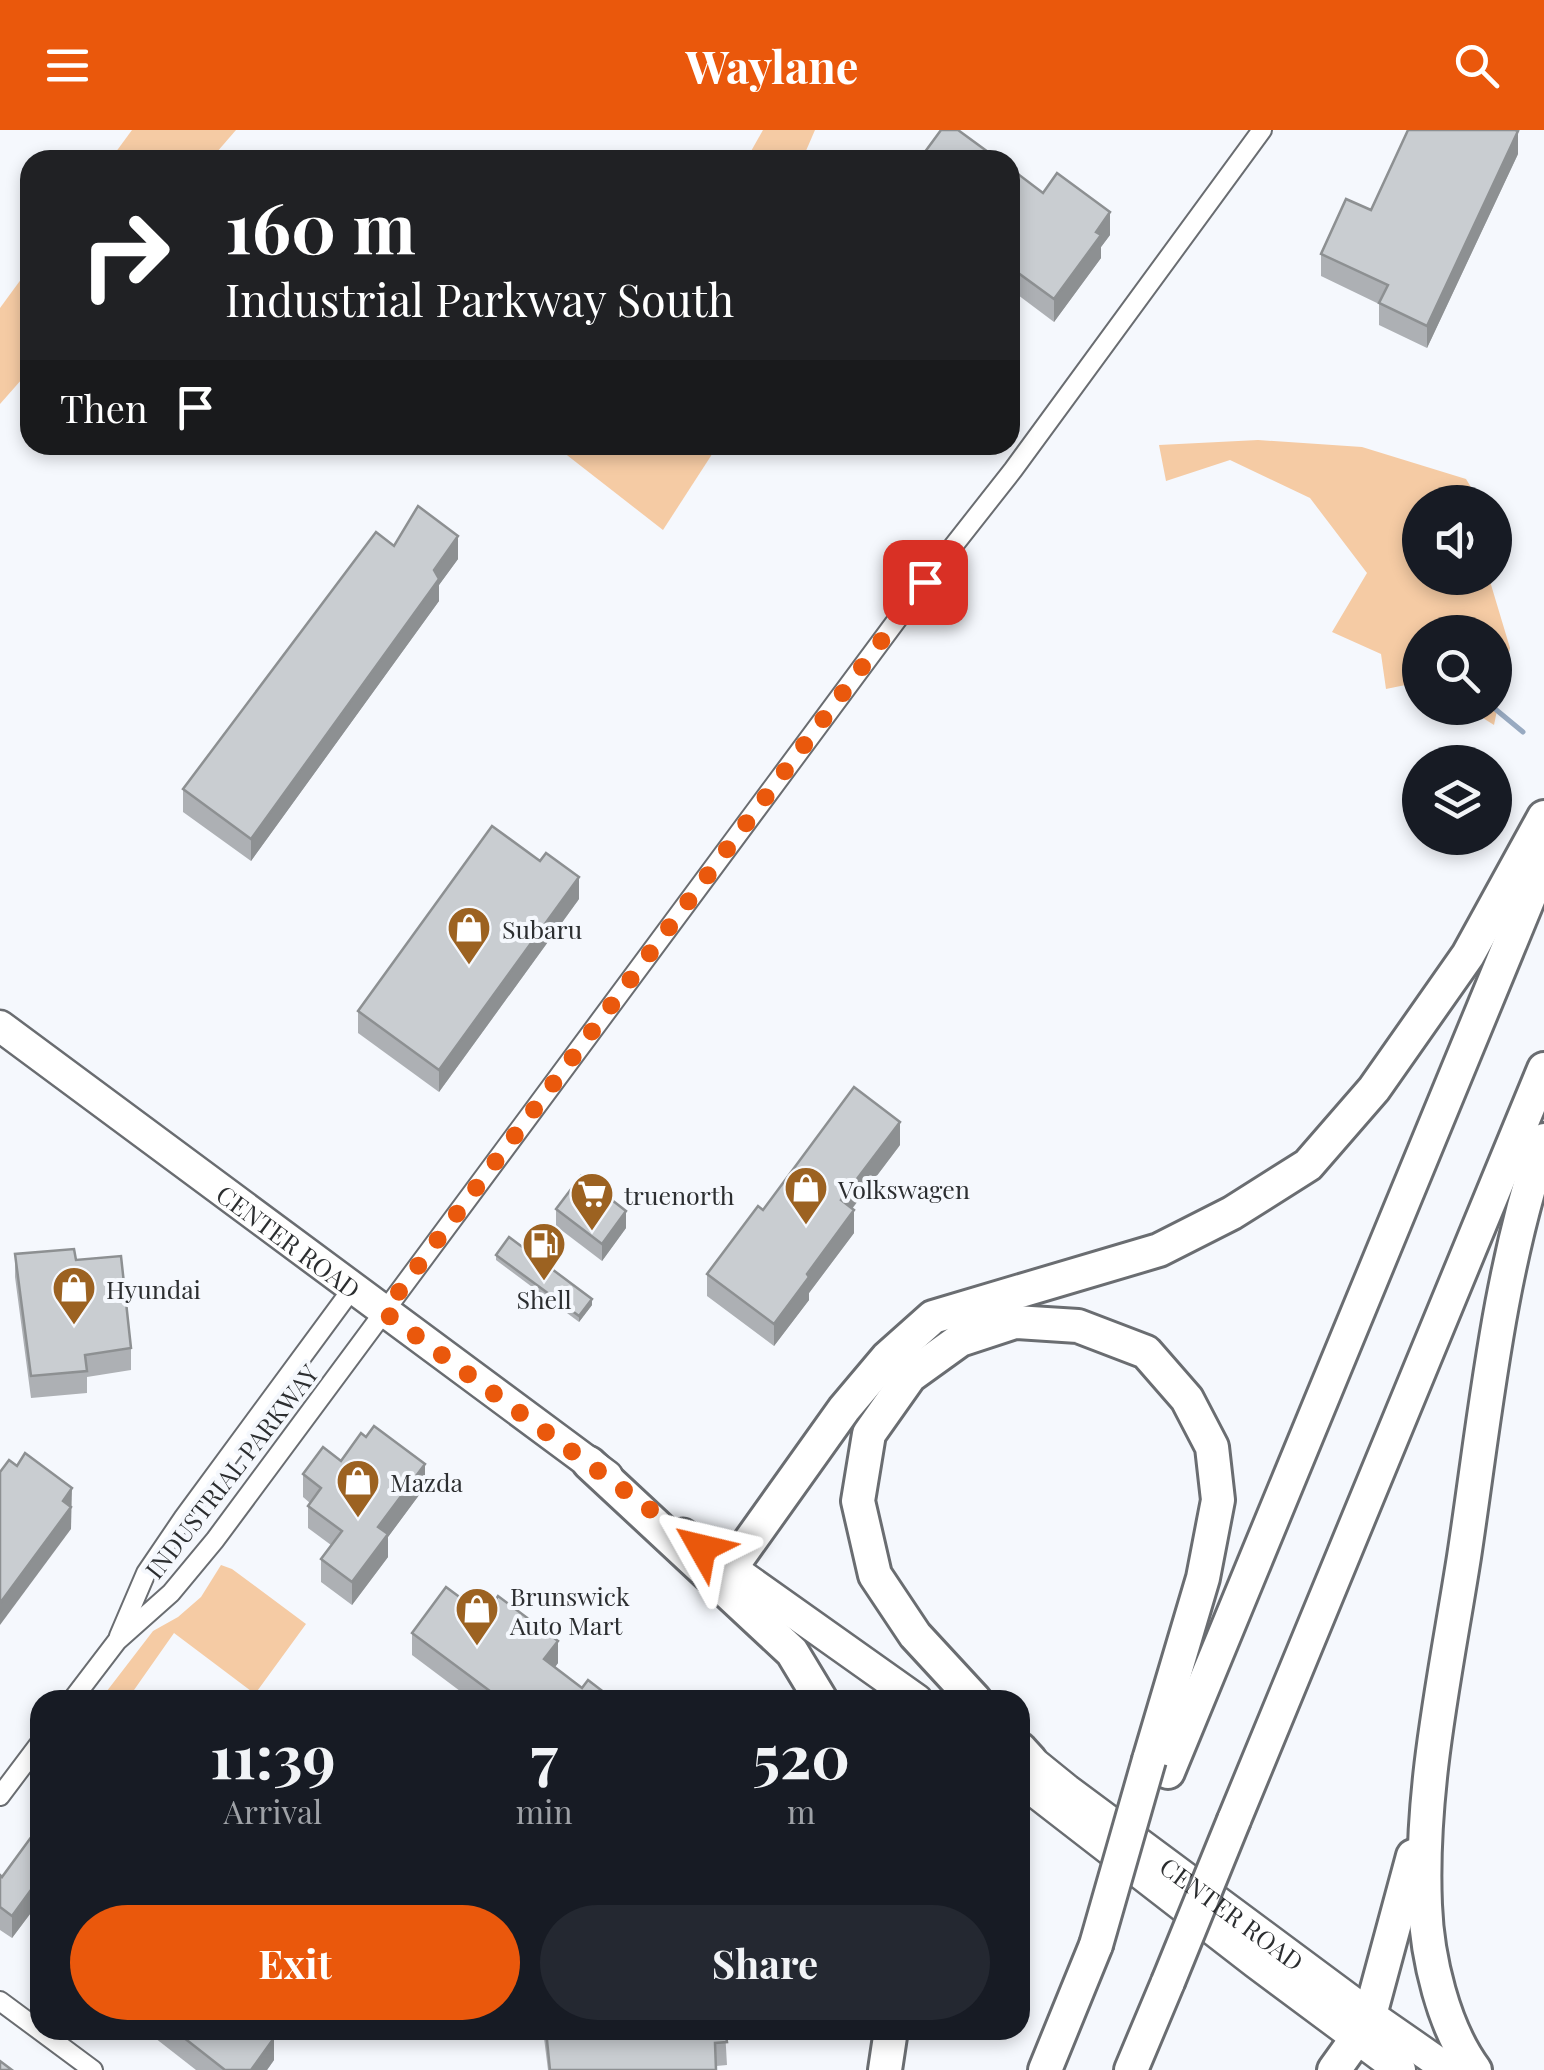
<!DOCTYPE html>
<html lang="en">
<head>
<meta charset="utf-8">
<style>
	:root { --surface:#171b24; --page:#242831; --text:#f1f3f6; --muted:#9ea1a6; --accent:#ea580c }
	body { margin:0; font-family:"Playfair Display",serif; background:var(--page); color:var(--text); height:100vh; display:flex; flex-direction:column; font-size:38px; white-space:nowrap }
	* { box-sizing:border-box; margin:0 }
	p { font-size:32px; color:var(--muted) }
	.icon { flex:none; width:55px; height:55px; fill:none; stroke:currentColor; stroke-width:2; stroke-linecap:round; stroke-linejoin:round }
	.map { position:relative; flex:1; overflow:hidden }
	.details { position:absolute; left:30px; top:1560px; width:1000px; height:350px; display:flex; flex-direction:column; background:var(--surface); border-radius:30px; box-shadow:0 5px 15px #0003 }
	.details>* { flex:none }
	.hud { position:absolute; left:20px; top:20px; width:1000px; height:305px; border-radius:30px; box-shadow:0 5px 15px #0003; background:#202124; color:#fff; overflow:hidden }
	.tools { position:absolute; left:1402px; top:355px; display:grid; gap:20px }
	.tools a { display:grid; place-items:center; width:110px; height:110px; border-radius:50%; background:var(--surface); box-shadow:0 5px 15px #0003; font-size:50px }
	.pin { position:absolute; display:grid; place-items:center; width:85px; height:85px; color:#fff; margin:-42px; border-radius:20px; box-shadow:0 5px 15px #0006 }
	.me { position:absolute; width:110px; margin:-55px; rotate:307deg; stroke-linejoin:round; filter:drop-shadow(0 0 8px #0008) }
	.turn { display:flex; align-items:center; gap:35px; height:210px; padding:0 40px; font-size:45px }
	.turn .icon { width:130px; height:130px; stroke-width:2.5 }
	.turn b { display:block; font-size:70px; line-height:85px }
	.then { display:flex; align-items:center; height:95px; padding:0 40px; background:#0003; gap:20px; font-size:38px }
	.eta { display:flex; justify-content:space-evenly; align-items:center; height:170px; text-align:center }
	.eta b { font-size:60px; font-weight:700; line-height:70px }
	.button { display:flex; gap:20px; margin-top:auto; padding:20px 40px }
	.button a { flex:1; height:115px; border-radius:60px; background:var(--accent); color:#fff; font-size:40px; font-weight:700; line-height:115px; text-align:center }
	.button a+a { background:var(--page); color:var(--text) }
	header { display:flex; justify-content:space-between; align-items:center; height:130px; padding:0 40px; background:var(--accent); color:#fff; font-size:45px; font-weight:700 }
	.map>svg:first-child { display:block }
</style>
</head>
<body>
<header><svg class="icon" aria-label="menu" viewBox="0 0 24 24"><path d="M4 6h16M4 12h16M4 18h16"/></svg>Waylane<svg class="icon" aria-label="search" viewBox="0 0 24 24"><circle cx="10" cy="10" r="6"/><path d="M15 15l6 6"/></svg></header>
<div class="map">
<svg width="1544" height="1940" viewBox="0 0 1544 1940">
	<rect width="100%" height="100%" fill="#f5f8fd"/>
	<!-- green -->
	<g fill="#f5cba4">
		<polygon points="132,0 236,0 210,30 110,30"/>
		<polygon points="763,0 815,0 802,30 746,30"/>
		<polygon points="30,137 30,240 0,274 0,178"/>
		<polygon points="1258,310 1362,317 1466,349 1480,372 1420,372 1420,448 1489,448 1510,518 1494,595 1467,578 1495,578 1495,502 1420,502 1420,552 1386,559 1381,524 1332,502 1367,443 1310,368 1230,330 1166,351 1159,315"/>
		<polygon points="554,315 718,315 663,400"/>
		<polygon points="221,1435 232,1439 306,1494 255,1564 174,1503 127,1570 100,1570 153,1501 178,1487 201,1467"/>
	</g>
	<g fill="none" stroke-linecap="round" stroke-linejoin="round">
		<!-- stream -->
		<polyline stroke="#98aac1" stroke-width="5" points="1494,578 1523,602"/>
		<defs>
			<g id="street">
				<polyline points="119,1506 146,1443 184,1387 352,1159"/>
				<polyline points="72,1570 117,1511 171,1463 215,1410 925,452 1013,340 1262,0"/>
				<polyline points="0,1666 40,1613"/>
				<polyline points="0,1871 93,1940"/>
			</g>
			<g id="primary">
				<path id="s1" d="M0,896L607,1346"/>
				<polyline points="683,1404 917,1570"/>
				<path id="s2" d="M1020,1625L1030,1630L1067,1660L1370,1885L1449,1940"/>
				<polyline points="1020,1650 1256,1833 1400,1940"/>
			</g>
			<g id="highway">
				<polyline points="589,1333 792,1522 821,1570"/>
				<polyline points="730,1439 844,1279 887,1228 933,1187 1159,1120 1232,1083 1308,1035 1374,959 1468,825 1544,687"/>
				<polyline points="975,1570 915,1505 875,1445 858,1371 869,1304 910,1246 960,1210 1015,1192 1078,1196 1146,1222 1187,1269 1212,1317 1218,1370 1203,1448 1149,1630"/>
				<polyline points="1020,1619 1030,1630"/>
				<polyline points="1168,1642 1544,731"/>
				<polyline points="1234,1690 1544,939"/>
				<polyline points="885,1940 891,1900"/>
				<polyline points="1045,1940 1096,1815"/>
				<polyline points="1131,1940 1168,1852"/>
				<polyline points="1334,1940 1357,1908 1370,1885 1413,1726"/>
				<path d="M1475,1940C1443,1897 1427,1827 1425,1775C1420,1658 1446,1542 1464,1427C1485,1288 1498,1144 1544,1010"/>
			</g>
		</defs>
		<!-- street casing -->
		<use href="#street" stroke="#6a6d71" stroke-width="22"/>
		<!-- primary casing -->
		<use href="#primary" stroke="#6a6d71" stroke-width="35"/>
		<!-- highway casing -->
		<use href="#highway" stroke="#6a6d71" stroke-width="38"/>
		<!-- street -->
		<use href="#street" stroke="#fff" stroke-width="18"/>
		<!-- primary -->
		<use href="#primary" stroke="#fff" stroke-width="30"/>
		<!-- highway -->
		<use href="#highway" stroke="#fff" stroke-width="32"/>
		<defs>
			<g id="highway-bridge">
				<polyline points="1096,1815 1149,1630"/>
				<polyline points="1168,1852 1234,1690"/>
			</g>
		</defs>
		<!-- highway-bridge casing -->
		<use href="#highway-bridge" stroke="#6a6d71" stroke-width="38" stroke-linecap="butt"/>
		<!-- highway-bridge -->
		<use href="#highway-bridge" stroke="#fff" stroke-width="32"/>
	</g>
	<!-- wall -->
	<g fill="#adb0b4">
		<polygon points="1518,24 1427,218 1379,195 1379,174 1321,146 1321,124 1371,80"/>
		<polygon points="1010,38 1043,63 1110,105 1101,117 1101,128 1054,192 1010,159"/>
		<polygon points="394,416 458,429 439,455 439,471 251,731 183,682 183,659"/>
		<polygon points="579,769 439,962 358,903 358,881"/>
		<polygon points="900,1015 852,1079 854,1103 809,1163 809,1170 774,1216 707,1166 707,1144 763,1080"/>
		<polygon points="556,1079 626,1098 602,1131 556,1096"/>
		<polygon points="15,1124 76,1130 131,1218 131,1240 87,1247 87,1263 31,1268 15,1147"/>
		<polygon points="496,1125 592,1175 579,1192 496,1130"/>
		<polygon points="341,1331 425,1357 388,1407 388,1427 352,1475 321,1452 321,1429 331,1415 308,1398 308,1376 310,1373 303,1367 303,1344"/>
		<polygon points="485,1486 558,1533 555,1537 582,1558 614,1570 472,1570 412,1525 412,1503"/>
		<polygon points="40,1695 40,1779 36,1776 12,1808 0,1800 0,1745 2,1747"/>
		<polygon points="155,1900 264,1900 274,1930 267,1940 196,1940 155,1908"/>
		<polygon points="543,1900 725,1900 727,1935 716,1936 716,1940 548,1940"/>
	</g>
	<!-- shaded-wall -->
	<g fill="#8d9092">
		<polygon points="1518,1 1518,24 1427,218 1427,196"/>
		<polygon points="1110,82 1110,105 1101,117 1101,128 1054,192 1054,169 1096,102"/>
		<polygon points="458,406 458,429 439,455 439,471 251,731 251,709"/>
		<polygon points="579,747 579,769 439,962 439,940"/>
		<polygon points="900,992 900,1015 841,1093 841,1070"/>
		<polygon points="854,1080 854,1103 809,1163 809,1170 774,1216 774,1194 807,1144"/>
		<polygon points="626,1081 626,1098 602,1131 602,1114"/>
		<polygon points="592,1169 592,1175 579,1192 579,1186"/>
		<polygon points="425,1334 425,1357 388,1407 388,1427 352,1475 352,1452 378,1397"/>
		<polygon points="72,1358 71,1399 0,1495 0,1473"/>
		<polygon points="558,1511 558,1533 544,1552 544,1529"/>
		<polygon points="36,1753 36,1776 12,1808 12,1786"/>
		<polygon points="274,1908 274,1930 267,1940 251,1940"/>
	</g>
	<!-- building -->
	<g fill="#c9cdd1" stroke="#8d9092" stroke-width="2.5">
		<polygon points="941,0 958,0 999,30 919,30"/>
		<polygon points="1408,0 1515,0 1518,1 1427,196 1379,173 1388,155 1321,124 1346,69 1371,80"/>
		<polygon points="1010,38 1043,63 1057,43 1110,82 1096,102 1101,105 1054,169 1010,137"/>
		<polygon points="418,376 458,406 434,440 439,449 251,709 183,659 376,402 394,416"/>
		<polygon points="492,696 540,731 546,723 579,747 439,940 358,881"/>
		<polygon points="854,957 900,992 841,1070 854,1080 807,1144 809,1147 774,1194 707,1144 758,1076 763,1080"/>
		<polygon points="581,1046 626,1081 602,1114 556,1079"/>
		<polygon points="509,1107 592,1169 579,1186 496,1125"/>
		<polygon points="74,1119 76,1130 121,1126 131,1218 85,1225 87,1241 31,1246 15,1124"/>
		<polygon points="374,1296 425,1334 378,1397 388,1404 352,1452 321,1429 342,1401 308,1376 321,1358 303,1344 323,1317 341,1331 361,1303 366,1307"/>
		<polygon points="25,1323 72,1358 63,1371 71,1377 0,1473 0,1342 9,1330 17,1336"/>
		<polygon points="446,1457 485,1486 498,1466 558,1511 544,1529 582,1558 588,1550 614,1570 502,1570 412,1503"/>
		<polygon points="40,1695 40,1756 36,1753 12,1786 0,1777 0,1745 2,1747"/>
		<polygon points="174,1900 264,1900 274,1908 251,1940 225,1940"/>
		<polygon points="546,1900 725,1900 727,1912 715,1913 716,1940 550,1940"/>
		<polygon points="0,1931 12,1940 0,1940"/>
	</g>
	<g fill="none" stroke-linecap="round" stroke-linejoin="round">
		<!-- route -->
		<polyline stroke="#ea580c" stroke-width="18" stroke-dasharray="0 32.4" points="702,1418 384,1182 925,452"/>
	</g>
	<!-- icons -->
	<defs>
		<symbol id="shop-pin" viewBox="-11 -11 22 30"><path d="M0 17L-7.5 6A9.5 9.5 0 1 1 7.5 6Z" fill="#9c6221" stroke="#f5f8fd"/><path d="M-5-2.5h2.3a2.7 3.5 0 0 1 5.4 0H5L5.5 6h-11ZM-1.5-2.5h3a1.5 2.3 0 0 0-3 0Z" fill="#fff"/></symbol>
		<symbol id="supermarket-pin" viewBox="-11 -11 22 30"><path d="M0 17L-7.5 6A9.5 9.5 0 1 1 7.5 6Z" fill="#9c6221" stroke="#f5f8fd"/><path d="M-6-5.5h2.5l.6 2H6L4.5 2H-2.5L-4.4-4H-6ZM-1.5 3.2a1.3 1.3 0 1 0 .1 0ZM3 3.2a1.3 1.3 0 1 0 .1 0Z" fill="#fff"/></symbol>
		<symbol id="fuel-pin" viewBox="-11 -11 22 30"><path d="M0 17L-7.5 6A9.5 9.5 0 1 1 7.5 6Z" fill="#9c6221" stroke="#f5f8fd"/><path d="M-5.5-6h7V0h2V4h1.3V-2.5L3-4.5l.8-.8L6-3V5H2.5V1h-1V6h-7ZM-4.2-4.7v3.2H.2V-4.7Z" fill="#fff"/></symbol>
	</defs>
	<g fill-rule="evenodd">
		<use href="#shop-pin" x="444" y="773" width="50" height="68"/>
		<use href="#shop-pin" x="781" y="1033" width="50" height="68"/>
		<use href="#supermarket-pin" x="567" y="1039" width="50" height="68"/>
		<use href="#fuel-pin" x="519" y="1089" width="50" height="68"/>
		<use href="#shop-pin" x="49" y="1133" width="50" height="68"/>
		<use href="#shop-pin" x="333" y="1326" width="50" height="68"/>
		<use href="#shop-pin" x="452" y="1454" width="50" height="68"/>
	</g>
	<g text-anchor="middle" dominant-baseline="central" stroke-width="8" stroke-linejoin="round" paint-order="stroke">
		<!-- poi labels -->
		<g font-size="25" fill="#2c2e30" stroke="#f5f8fd" text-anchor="start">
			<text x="502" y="798">Subaru</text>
			<text x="838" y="1058">Volkswagen</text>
			<text x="624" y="1064">truenorth</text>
			<text x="106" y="1158">Hyundai</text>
			<text x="544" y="1168" text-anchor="middle">Shell</text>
			<text x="390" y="1351">Mazda</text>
			<text x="510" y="1465">Brunswick<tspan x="510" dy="29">Auto Mart</tspan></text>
		</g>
		<!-- street labels -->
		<g font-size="25" fill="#2c2e30" stroke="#f5f8fd">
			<text stroke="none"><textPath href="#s1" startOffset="360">CENTER ROAD</textPath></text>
			<text transform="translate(231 1341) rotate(-52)">INDUSTRIAL PARKWAY</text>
			<text stroke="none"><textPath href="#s2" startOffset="265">CENTER ROAD</textPath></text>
		</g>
	</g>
</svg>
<div class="tools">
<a><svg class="icon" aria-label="sound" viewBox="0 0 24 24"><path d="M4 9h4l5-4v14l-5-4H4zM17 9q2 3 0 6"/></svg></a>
<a><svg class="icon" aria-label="search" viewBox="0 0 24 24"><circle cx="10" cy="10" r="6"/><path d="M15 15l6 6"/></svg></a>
<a><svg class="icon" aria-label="layers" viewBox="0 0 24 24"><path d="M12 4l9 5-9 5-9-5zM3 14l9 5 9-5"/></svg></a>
</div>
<div class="pin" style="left:925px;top:452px;background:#d93025"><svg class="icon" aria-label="arrive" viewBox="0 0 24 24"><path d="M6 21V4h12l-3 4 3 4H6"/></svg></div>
<svg class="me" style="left:702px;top:1418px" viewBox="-20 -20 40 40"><path d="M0-17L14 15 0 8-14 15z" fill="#ea580c" stroke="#fff" stroke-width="4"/></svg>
<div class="hud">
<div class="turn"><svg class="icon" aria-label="right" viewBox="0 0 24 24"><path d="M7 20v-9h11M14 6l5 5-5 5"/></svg><div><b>160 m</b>Industrial Parkway South</div></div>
<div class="then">Then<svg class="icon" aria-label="arrive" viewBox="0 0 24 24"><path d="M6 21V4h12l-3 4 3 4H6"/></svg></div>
</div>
<section class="details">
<div class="eta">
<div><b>11:39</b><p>Arrival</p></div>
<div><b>7</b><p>min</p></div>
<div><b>520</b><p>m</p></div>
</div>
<div class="button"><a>Exit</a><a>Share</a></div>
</section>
</div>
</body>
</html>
